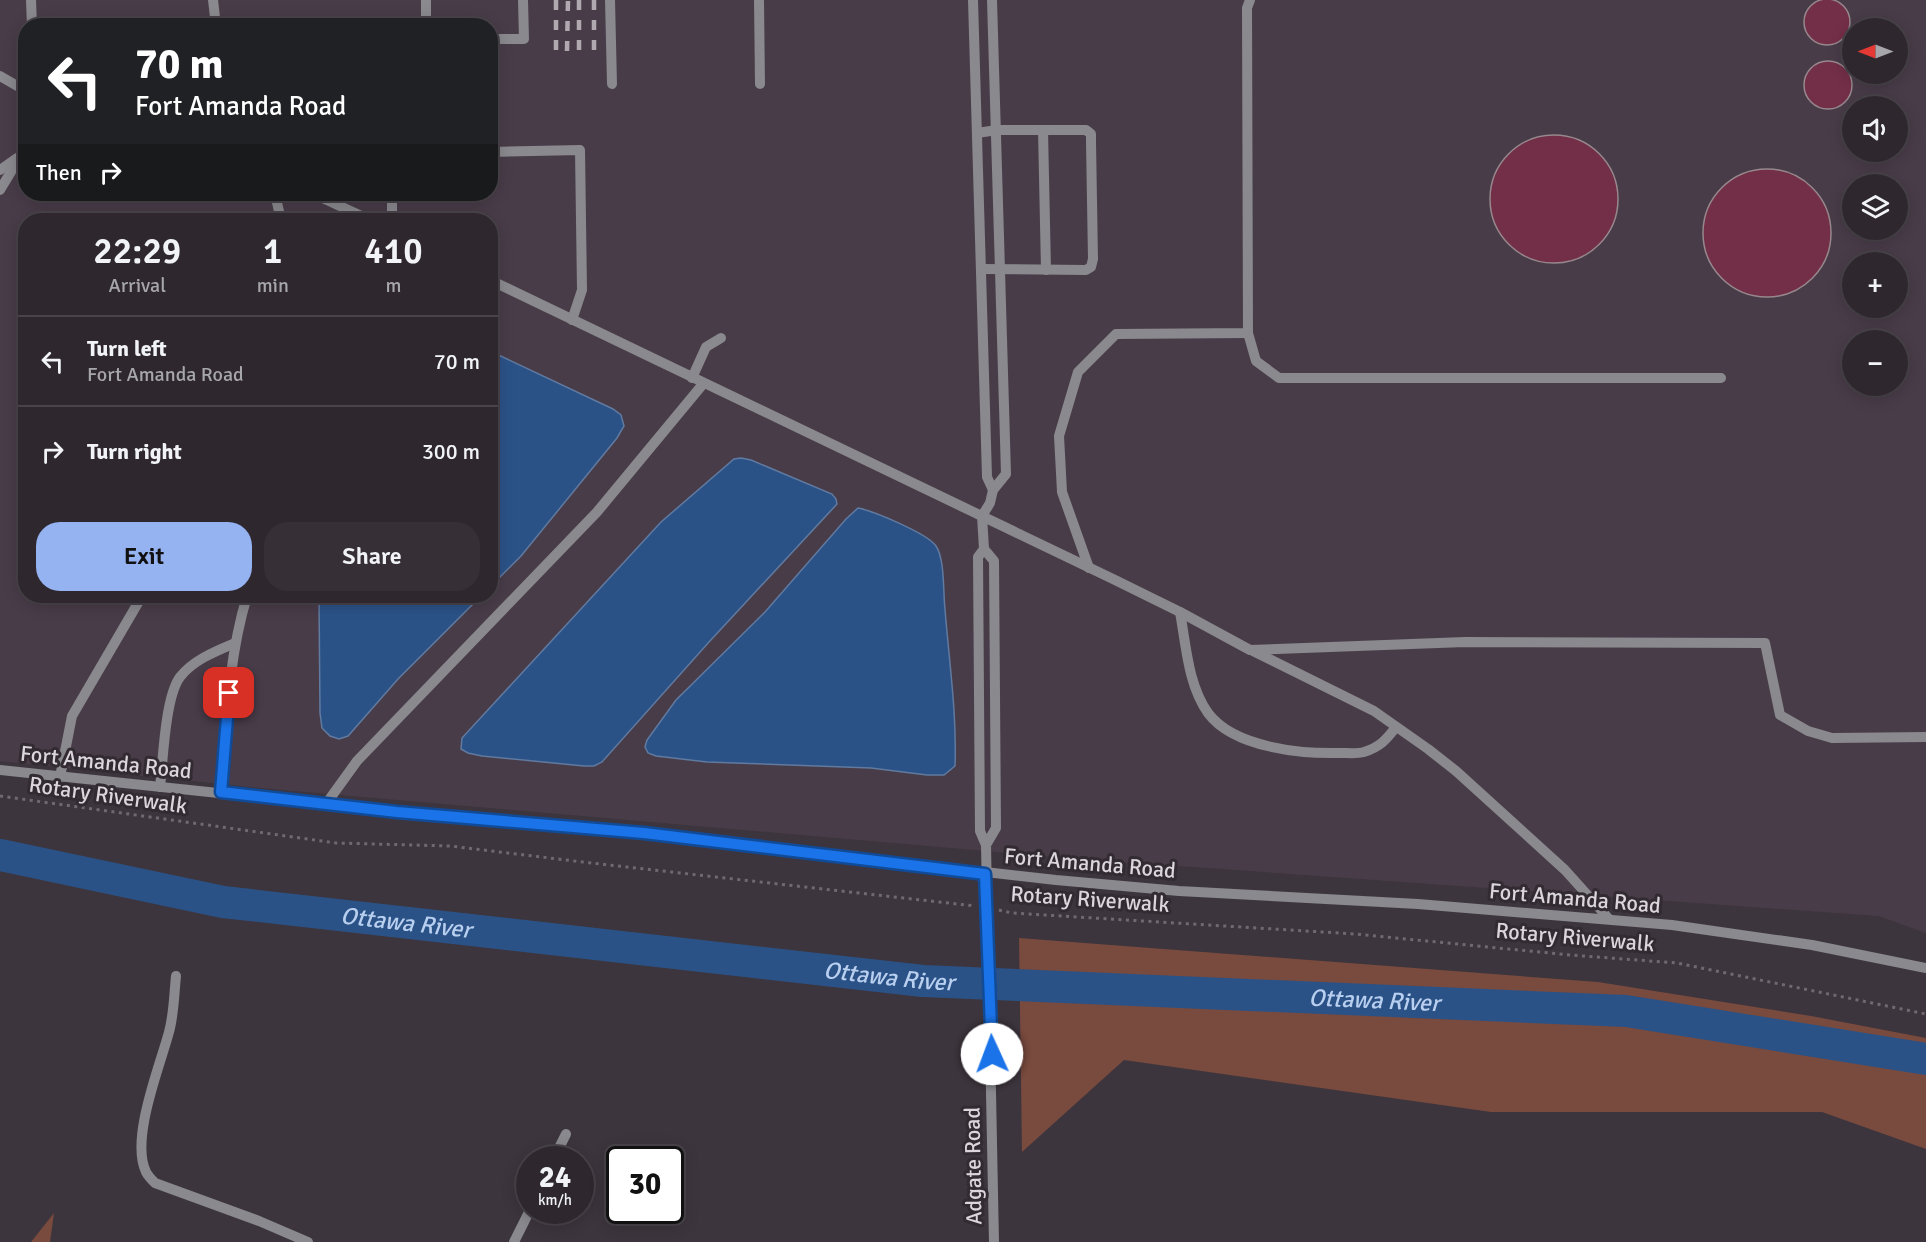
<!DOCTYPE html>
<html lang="en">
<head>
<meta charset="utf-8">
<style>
	:root { --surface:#2e282e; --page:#363036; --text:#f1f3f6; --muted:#a7a6aa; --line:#49444a; --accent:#95b2f1 }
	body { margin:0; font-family:Signika,sans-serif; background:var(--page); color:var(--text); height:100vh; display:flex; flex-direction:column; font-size:22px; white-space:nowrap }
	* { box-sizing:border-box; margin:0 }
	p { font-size:20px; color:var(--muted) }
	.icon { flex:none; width:33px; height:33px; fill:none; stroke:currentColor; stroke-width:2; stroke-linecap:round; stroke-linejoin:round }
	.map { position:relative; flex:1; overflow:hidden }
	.panel { position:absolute; left:18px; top:213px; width:480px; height:390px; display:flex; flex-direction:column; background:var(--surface); border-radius:24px; box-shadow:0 3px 15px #0003,0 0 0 2px var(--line) }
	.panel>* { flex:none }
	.banner { position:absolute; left:18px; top:18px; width:480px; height:183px; border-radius:24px; box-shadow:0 3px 15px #0003,0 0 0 2px var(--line); background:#202124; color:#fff; overflow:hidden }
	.needle { width:39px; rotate:270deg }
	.controls { position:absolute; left:1842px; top:18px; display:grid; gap:12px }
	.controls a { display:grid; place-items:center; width:66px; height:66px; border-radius:50%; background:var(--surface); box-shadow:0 3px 15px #0003,0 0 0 2px var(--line); font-size:30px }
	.speed { position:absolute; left:516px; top:1146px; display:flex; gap:12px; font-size:30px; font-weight:700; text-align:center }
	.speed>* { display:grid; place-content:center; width:78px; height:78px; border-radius:50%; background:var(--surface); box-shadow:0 3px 15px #0003,0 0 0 2px var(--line); line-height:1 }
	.speed small { font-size:15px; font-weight:400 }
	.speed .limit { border:3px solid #111; border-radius:9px; background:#fff; color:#111 }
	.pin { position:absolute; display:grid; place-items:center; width:51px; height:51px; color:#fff; margin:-26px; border-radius:12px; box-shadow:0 3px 9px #0006 }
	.me { position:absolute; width:66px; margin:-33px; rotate:358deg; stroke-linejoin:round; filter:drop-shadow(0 0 4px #0008) }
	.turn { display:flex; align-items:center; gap:21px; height:126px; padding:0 18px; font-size:27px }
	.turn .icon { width:78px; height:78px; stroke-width:2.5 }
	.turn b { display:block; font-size:42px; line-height:51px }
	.then { display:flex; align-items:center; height:57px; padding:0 18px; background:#0003; gap:12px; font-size:22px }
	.eta { display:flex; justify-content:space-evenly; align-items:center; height:102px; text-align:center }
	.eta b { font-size:36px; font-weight:600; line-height:42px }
	.cta { display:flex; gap:12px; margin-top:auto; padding:12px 18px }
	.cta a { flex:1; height:69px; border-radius:24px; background:var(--accent); color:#111; font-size:24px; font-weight:600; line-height:69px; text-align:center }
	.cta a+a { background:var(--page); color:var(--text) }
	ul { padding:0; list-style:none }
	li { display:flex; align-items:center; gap:18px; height:90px; padding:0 18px; border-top:2px solid var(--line) }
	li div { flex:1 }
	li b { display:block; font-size:22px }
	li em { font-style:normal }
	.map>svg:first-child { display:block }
</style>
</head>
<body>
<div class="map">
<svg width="1926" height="1242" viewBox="0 0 1926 1242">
	<rect width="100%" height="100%" fill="#3d353d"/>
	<!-- built -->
	<path fill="#493c49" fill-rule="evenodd" d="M0,0H1926V933L1879,916L1068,858L260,788L0,761ZM26,26H490V194H26ZM1852,28H1898V74H1852ZM1852,106H1898V152H1852ZM1852,184H1898V230H1852ZM26,220H490V596H26ZM1852,262H1898V308H1852ZM1852,340H1898V386H1852Z"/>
	<!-- green -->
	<g fill="#794a3e">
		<polygon points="1019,938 1598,982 1811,1016 1926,1038 1926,1149 1822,1112 1491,1112 1124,1060 1022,1152"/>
		<polygon points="54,1213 50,1242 31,1242"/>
	</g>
	<!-- water -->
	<g fill="#2b5287" stroke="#607aa0" stroke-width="1.5">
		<polygon points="490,351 613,409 621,415 624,426 617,438 521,556 491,586"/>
		<polygon points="741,458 751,460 832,494 836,499 837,504 709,642 602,762 594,766 584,766 482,756 468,753 461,749 462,738 661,522 734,459"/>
		<path d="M858,508C874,511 928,534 936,546C945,559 943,593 945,609C949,661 957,714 955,766L944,775H927L871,768L707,762L656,756L648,753L645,747L647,740L676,700L765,612L846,519Z"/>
		<polygon points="319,596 481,596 398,679 348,736 339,739 330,736 322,728 320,713"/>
	</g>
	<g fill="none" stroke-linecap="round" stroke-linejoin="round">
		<!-- river -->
		<path stroke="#2b5287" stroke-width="32" id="s1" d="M0,855L223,902L923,981L1626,1011L1926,1059"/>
	</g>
	<!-- building -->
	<g fill="#732f47" stroke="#96888c" stroke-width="1.5">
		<circle cx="1827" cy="22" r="23"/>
		<circle cx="1828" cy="85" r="24"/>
		<circle cx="1554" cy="199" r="64"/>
		<circle cx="1767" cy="233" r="64"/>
	</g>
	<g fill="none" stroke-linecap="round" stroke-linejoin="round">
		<!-- path -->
		<g stroke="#706970" stroke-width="3" stroke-dasharray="3 4.5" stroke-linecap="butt">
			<polyline points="0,796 336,843 450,846 591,863 975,906"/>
			<polyline points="999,910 1012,913 1355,934 1570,955 1677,963 1926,1014"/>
		</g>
		<!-- minor -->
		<g stroke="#89898e" stroke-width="10">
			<polyline points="31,0 32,26"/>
			<polyline points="213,0 216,26"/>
			<polyline points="426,0 426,26"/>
			<polyline points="610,0 612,84"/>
			<polyline points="759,0 760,84"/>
			<polyline points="973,0 987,477 993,490"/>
			<polyline points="992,0 1006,474 993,490 990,503 982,516 984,549 978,557 980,831 986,845 994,1242"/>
			<polyline points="490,39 524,39 523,0"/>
			<polyline points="0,76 26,91"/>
			<polyline points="1043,130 1046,270"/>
			<polyline points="977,133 997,130 1086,130 1091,134 1091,142 1093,259 1091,267 1086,270 981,269"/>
			<polyline points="490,152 580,150 582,290 572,320"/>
			<polyline points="0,170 17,158"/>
			<polyline points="0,190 26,147"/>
			<polyline points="275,194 281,220"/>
			<polyline points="314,194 370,220"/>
			<polyline points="390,220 392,215 392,194"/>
			<polyline points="490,280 1113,579 1180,612 1250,650 1465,642 1765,643 1780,715 1808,731 1832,738 1926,737"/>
			<polyline points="1248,333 1256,361 1279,378 1721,378"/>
			<polyline points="692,378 706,347 721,338"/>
			<polyline points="984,549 994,561 996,828 986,845"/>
			<polyline points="1089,568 1062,492 1059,436 1078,372 1116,334 1248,333 1247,8 1250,0"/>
			<path d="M1180,612C1186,645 1188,685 1208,713C1234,748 1302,754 1341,753C1348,753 1357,754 1364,752C1380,747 1386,740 1396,727"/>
			<polyline points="1253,651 1374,711 1428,749 1456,771 1565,870 1609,919"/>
			<polyline points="0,770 397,812 644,833 1056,880 1179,891 1418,904 1672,925 1812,945 1926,968"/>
			<polyline points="60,777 72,716 142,596"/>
			<path d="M160,787C163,761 165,697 180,677C193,660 216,651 235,643"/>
			<path d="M221,792C226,726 228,659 247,596"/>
			<polyline points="326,804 357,761 597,512 703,384"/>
			<path d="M176,976C174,995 174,1014 169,1032C160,1066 130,1139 146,1172C148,1176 152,1180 155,1183L259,1221L308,1242"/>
			<polyline points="553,1160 566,1134"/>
			<polyline points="514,1242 530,1210"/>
		</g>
		<!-- rail -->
		<g stroke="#b0aab0" stroke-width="4.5" stroke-dasharray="10 10" stroke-linecap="butt">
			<polyline points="556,0 556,52"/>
			<polyline points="579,0 579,52"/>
			<polyline points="594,0 594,52"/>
			<polyline points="567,51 568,0"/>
		</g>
	</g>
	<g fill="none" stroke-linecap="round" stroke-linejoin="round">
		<defs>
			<polyline id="route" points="229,693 221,792 397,812 644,833 985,874 992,1054"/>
		</defs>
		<!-- route casing -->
		<use href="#route" stroke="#114b97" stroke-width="15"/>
		<!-- route -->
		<use href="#route" stroke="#1a73e8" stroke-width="10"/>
	</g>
	<g text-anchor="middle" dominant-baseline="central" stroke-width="6" stroke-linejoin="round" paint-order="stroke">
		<!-- street labels -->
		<g font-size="22" fill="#dbd6db" stroke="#322b32">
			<text transform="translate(106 762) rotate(6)">Fort Amanda Road</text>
			<text transform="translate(108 795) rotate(8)">Rotary Riverwalk</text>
			<text transform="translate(1090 863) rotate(5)">Fort Amanda Road</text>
			<text transform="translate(1575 898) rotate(5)">Fort Amanda Road</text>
			<text transform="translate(1090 899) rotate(4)">Rotary Riverwalk</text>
			<text transform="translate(1575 937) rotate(5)">Rotary Riverwalk</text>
			<text transform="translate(973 1166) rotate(-91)">Adgate Road</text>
		</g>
		<!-- water labels -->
		<g font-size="24" font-style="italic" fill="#b8cfef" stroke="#322b32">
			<text stroke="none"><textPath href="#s1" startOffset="412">Ottawa River</textPath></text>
			<text stroke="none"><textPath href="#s1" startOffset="898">Ottawa River</textPath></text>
			<text stroke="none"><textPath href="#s1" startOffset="1384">Ottawa River</textPath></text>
		</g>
	</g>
</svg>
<div class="controls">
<a><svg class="needle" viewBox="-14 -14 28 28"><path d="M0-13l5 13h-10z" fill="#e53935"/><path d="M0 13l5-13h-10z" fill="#a7a6aa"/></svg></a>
<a><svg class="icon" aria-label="sound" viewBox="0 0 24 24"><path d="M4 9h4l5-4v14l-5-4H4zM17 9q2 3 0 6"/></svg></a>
<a><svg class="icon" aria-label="layers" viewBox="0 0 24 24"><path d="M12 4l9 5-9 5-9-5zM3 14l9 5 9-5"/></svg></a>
<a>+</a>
<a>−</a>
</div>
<div class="speed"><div>24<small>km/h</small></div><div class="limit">30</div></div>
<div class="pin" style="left:229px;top:693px;background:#d93025"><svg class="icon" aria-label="arrive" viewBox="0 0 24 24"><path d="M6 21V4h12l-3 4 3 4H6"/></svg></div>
<svg class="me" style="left:992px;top:1054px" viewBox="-20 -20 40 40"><circle r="19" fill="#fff"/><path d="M0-13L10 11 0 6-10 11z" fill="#1a73e8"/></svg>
<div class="banner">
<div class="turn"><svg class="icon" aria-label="left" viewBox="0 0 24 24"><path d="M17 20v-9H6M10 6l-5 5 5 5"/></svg><div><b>70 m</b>Fort Amanda Road</div></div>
<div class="then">Then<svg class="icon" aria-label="right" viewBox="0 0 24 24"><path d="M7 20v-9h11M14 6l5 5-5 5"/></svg></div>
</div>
<section class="panel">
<div class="eta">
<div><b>22:29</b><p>Arrival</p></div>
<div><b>1</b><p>min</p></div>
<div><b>410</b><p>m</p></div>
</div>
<ul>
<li><svg class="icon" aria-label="left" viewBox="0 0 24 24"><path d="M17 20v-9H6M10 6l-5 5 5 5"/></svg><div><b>Turn left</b><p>Fort Amanda Road</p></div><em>70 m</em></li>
<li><svg class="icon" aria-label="right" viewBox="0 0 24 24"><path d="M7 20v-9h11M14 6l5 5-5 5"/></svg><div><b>Turn right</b></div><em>300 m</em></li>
</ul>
<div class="cta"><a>Exit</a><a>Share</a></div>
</section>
</div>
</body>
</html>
